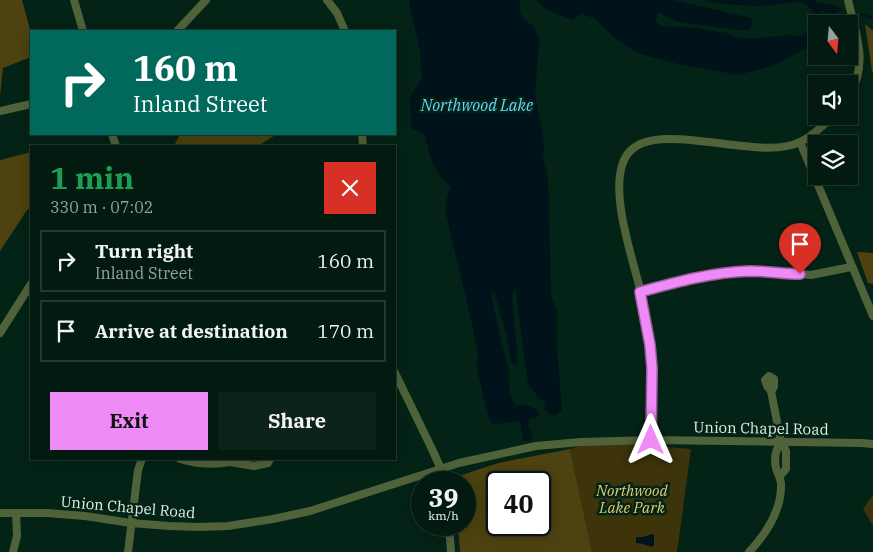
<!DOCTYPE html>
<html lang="en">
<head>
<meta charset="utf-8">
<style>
	:root { --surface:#021a10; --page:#0c2319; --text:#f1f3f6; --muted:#96a19f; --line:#233830; --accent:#ef8bf6 }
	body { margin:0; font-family:"IBM Plex Serif",serif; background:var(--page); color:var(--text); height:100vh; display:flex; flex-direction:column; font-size:19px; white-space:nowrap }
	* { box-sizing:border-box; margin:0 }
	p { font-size:16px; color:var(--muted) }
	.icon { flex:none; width:28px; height:28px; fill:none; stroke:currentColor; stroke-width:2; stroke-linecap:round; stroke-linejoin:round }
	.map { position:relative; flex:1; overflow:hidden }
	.details { position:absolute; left:30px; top:145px; width:366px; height:315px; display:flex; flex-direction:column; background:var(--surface); border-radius:0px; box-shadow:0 2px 12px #0003,0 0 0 1px var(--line) }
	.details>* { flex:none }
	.banner { position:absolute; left:30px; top:30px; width:366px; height:105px; border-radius:0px; box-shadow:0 2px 12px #0003,0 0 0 1px var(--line); background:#00695c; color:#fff; overflow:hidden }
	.needle { width:32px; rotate:164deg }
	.buttons { position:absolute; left:808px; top:15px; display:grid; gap:10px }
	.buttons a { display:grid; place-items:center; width:50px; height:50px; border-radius:0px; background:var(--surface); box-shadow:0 2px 12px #0003,0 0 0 1px var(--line); font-size:25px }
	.speed { position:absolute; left:411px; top:471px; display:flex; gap:10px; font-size:25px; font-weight:700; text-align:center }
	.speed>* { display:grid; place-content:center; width:65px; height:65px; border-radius:50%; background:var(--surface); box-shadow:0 2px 12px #0003,0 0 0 1px var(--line); line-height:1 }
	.speed small { font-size:12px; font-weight:400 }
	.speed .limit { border:2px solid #111; border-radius:8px; background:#fff; color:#111 }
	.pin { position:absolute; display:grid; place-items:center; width:42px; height:42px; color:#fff; margin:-51px -21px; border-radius:50% 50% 50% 0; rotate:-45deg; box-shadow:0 0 5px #0007 }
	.pin .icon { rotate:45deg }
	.me { position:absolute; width:55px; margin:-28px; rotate:0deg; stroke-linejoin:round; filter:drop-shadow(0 0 4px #0008) }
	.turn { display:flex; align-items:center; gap:18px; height:105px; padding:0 20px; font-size:22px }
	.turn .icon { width:65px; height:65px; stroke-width:2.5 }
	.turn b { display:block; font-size:35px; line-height:42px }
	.round { display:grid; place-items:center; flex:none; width:52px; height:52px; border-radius:0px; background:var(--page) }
	.head { display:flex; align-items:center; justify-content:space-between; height:85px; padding:0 20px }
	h1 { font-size:30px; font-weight:800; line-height:38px; color:#1e9e55 }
	.cta { display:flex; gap:10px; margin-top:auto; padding:10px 20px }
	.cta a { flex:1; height:58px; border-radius:0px; background:var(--accent); color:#111; font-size:20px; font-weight:800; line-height:58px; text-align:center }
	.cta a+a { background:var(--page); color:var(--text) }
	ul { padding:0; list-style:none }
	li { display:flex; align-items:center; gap:15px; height:62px; margin:0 10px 8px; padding:0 10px; border:2px solid var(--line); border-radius:0px }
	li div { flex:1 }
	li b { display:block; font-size:19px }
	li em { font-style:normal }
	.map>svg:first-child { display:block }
</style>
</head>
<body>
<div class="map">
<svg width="873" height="552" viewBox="0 0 873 552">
	<rect width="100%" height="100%" fill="#032316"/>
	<!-- green -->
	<g fill="#3d340b">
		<polygon points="596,441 691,449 677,552 592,552 570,449"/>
		<polygon points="873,495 873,526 863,509"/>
	</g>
	<!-- forest -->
	<g fill="#4d4210" fill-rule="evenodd">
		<polygon points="0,0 22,0 31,33 31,57 3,68 0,95"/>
		<polygon points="865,24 873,31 873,74 872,71"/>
		<polygon points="180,134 277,134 258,146 174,146"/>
		<polygon points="31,152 31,208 27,210 0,251 0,160"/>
		<polygon points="857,252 873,253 873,284 868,283"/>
		<path d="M570,449L592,552H460L458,525H465V482H456V477L498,463ZM498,482H540V525H498Z"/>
	</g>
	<!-- water -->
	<g fill="#00121a">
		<path d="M409,0H520C519,14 521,19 534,26L539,41L535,95L544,143L543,158L548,178L551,296L557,311V348L562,410L556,415L549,414L544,409L546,406L545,402L538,397L528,384L516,292L514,288L512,299L518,365L513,364L511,361L506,333L495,295L494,292L491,295C496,319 502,343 508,368C511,381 506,394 516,405C526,405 533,405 540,414L536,417L529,419L528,427L533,437L530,441H524L523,439L520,422C511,420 501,425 492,423L489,418L477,369L478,354L472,323L445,210L447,197L451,187C432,170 430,159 425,135L411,128L410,97L422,78L420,52Z"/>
		<path d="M536,0H673L751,18L753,24L749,30H739L678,22L659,12L655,20L660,26L695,28L727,33L734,37L750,39L789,35C798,37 809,36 816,31V42L773,66L738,75L678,64L637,53L614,37L594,18L581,14L572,20L546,9Z"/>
		<polygon points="704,0 816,0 816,2 839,7 843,10 833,13 822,11 819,18 808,6 800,2 759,6 722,4"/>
		<polygon points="652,534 654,535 654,545 652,547 643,544 636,543 636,537 643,537"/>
	</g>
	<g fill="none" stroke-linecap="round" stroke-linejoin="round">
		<!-- stream -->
		<polyline stroke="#00121a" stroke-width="2" points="861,14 873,18"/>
		<!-- minor -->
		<g stroke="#50623a" stroke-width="8">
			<polyline points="74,0 83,31"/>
			<polyline points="327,0 337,13 345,31"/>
			<path d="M848,0C856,35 869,62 849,96"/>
			<polyline points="177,31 206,0"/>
			<polyline points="0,111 31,104"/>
			<polyline points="112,134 116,146"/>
			<polyline points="362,134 363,146"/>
			<polyline points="800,142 873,316"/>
			<polyline points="640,292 690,280 735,272 773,272 811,275 851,267"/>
			<polyline points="0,333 31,284"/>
			<polyline points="395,373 431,447 441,469 445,482"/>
			<polygon points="769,376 774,379 774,387 771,391 767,386 765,380"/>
			<polyline points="771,391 781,442"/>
			<path d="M651,440C650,409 653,377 650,346C648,328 644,311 641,293C633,259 609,193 624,160C645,112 756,164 800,142C811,137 824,125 833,116"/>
			<path d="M180,459C196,464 213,465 230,462"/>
			<polyline points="238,459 230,462 254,466 268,463 270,459"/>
			<polyline points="0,513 47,513 85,516 131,523 169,526 199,527 228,526 273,519 310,511 459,463 536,446 581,442 651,440 862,443 873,444"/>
			<polyline points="449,525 451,552"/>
			<polyline points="13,552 17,536 16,513"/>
			<polyline points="128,552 138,470 142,459"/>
			<path d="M749,552C767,533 782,510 781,483C780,477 777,473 776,468C774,459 776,449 781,442L786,451V469L780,476"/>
		</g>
	</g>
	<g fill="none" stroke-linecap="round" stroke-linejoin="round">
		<defs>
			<path id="route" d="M651,440L652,368L650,345L640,292C676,282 713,272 750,271C767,271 783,274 800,274"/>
		</defs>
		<!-- route casing -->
		<use href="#route" stroke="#9b5aa0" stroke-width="12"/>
		<!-- route -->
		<use href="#route" stroke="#ef8bf6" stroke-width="9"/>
	</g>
	<g text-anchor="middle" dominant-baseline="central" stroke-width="5" stroke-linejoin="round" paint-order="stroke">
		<!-- street labels -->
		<g font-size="15" fill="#ddefe5" stroke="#032316">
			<text transform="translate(761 428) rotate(1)">Union Chapel Road</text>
			<text transform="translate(128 507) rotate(5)">Union Chapel Road</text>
		</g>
		<!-- park labels -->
		<g font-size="15" font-style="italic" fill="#e2cc70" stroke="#032316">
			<text x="632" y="490">Northwood<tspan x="632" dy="17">Lake Park</tspan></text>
		</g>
		<!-- water labels -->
		<g font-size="16" font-style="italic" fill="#68d3fe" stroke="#032316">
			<text x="477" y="105">Northwood Lake</text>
		</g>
	</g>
</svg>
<div class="buttons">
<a><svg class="needle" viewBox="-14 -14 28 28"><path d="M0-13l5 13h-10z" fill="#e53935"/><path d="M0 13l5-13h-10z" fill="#96a19f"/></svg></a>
<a><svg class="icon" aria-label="sound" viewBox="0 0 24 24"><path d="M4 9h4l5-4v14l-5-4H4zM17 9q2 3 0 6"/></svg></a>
<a><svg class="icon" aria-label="layers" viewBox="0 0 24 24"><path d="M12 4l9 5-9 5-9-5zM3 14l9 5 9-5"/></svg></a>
</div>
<div class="speed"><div>39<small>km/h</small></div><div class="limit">40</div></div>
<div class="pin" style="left:800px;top:274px;background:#d93025"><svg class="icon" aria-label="arrive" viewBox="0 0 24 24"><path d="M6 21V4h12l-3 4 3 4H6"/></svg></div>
<svg class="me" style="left:651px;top:440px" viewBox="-20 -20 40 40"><path d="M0-17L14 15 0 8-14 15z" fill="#ef8bf6" stroke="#fff" stroke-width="4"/></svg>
<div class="banner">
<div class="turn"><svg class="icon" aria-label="right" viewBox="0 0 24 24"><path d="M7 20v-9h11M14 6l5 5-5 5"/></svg><div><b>160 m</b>Inland Street</div></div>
</div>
<section class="details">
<div class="head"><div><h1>1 min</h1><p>330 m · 07:02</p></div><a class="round" style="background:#d93025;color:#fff"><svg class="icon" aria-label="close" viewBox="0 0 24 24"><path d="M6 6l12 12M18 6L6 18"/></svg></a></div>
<ul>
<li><svg class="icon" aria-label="right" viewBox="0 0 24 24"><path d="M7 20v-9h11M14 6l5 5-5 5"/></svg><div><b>Turn right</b><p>Inland Street</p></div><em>160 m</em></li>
<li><svg class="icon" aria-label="arrive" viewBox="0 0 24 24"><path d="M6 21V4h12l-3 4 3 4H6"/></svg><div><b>Arrive at destination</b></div><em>170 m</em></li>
</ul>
<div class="cta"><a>Exit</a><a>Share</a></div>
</section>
</div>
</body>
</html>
